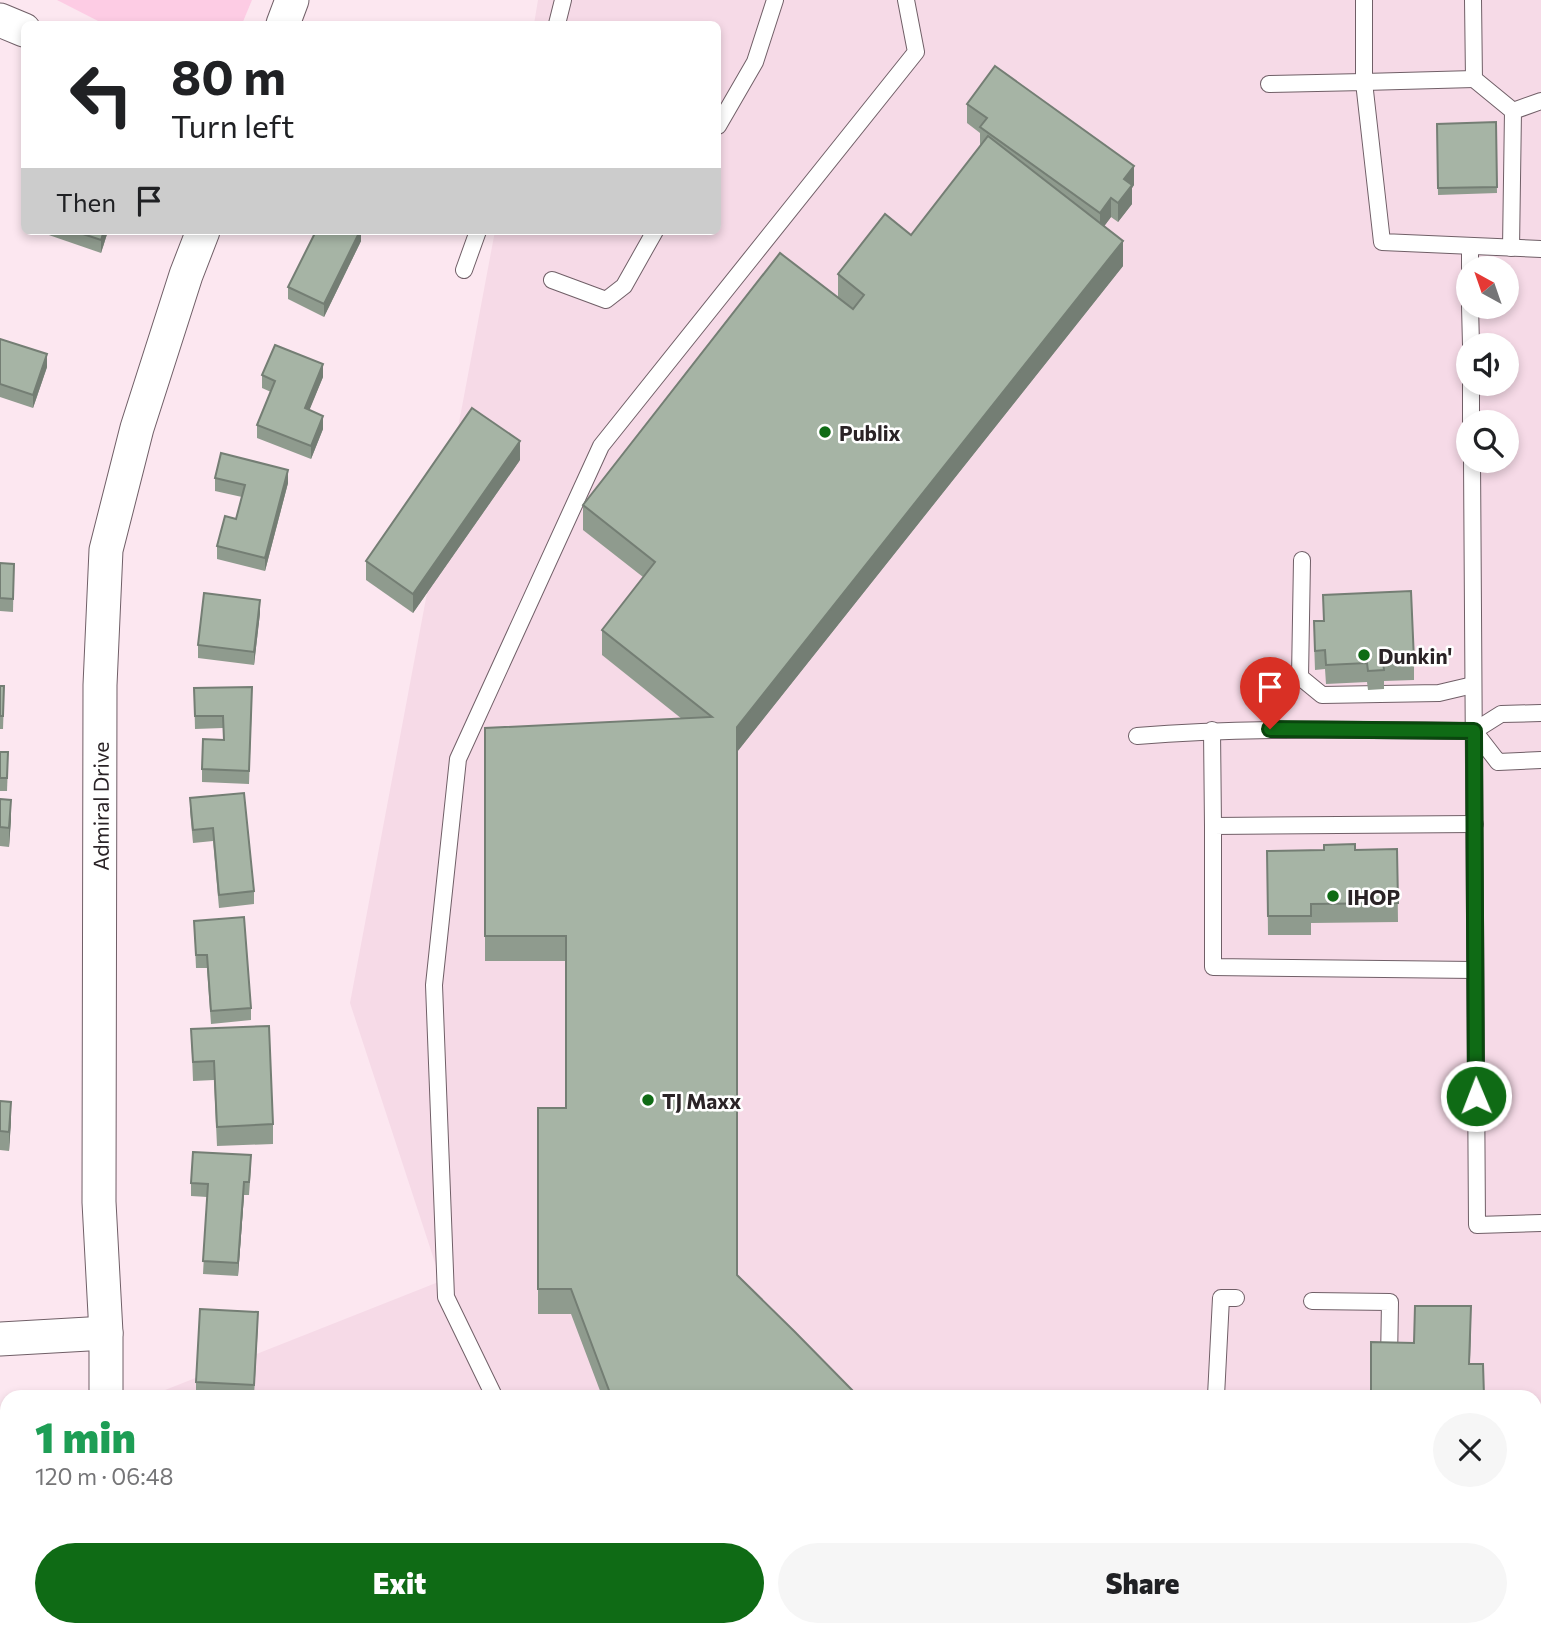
<!DOCTYPE html>
<html lang="en">
<head>
<meta charset="utf-8">
<style>
	:root { --surface:#fff; --page:#f6f6f6; --text:#202124; --muted:#757577; --accent:#0f6b15 }
	body { margin:0; font-family:Commissioner,sans-serif; background:var(--page); color:var(--text); height:100vh; display:flex; flex-direction:column; font-size:26px; white-space:nowrap }
	* { box-sizing:border-box; margin:0 }
	p { font-size:23px; color:var(--muted) }
	.icon { flex:none; width:38px; height:38px; fill:none; stroke:currentColor; stroke-width:2; stroke-linecap:round; stroke-linejoin:round }
	.map { position:relative; flex:1; overflow:hidden }
	.details { position:absolute; left:0px; top:1390px; width:1542px; height:247px; display:flex; flex-direction:column; background:var(--surface); border-radius:21px 21px 0 0; box-shadow:0 4px 10px #0003 }
	.details>* { flex:none }
	.top-card { position:absolute; left:21px; top:21px; width:700px; height:214px; border-radius:10px; box-shadow:0 4px 10px #0003; background:#fff; color:var(--text); overflow:hidden }
	.needle { width:46px; rotate:320deg }
	.tools { position:absolute; left:1456px; top:256px; display:grid; gap:14px }
	.tools a { display:grid; place-items:center; width:63px; height:63px; border-radius:50%; background:var(--surface); box-shadow:0 4px 10px #0003; font-size:35px }
	.pin { position:absolute; display:grid; place-items:center; width:60px; height:60px; color:#fff; margin:-72px -30px; border-radius:50% 50% 50% 0; rotate:-45deg; box-shadow:0 0 7px #0007 }
	.pin .icon { rotate:45deg }
	.me { position:absolute; width:77px; margin:-38px; rotate:359deg; stroke-linejoin:round; filter:drop-shadow(0 0 5px #0008) }
	.turn { display:flex; align-items:center; gap:24px; height:147px; padding:0 35px; font-size:32px }
	.turn .icon { width:91px; height:91px; stroke-width:2.5 }
	.turn b { display:block; font-size:49px; line-height:60px }
	.then { display:flex; align-items:center; height:66px; padding:0 35px; background:#0003; gap:14px; font-size:26px }
	.round { display:grid; place-items:center; flex:none; width:74px; height:74px; border-radius:37px; background:var(--page) }
	.head { display:flex; align-items:center; justify-content:space-between; height:119px; padding:0 35px }
	h1 { font-size:42px; font-weight:800; line-height:52px; color:#1e9e55 }
	.button { display:flex; gap:14px; margin-top:auto; padding:14px 35px }
	.button a { flex:1; height:80px; border-radius:42px; background:var(--accent); color:#fff; font-size:28px; font-weight:800; line-height:80px; text-align:center }
	.button a+a { background:var(--page); color:var(--text) }
	.map>svg:first-child { display:block }
</style>
</head>
<body>
<div class="map">
<svg width="1541" height="1636" viewBox="0 0 1541 1636">
	<rect width="100%" height="100%" fill="#fce7f0"/>
	<!-- built -->
	<path fill="#f6dae7" fill-rule="evenodd" d="M538,0H1541V1636H116V1629H1535V1396H150L441,1281L350,1003L495,231H718V24H534ZM1468,268H1507V306H1468ZM1468,345H1507V383H1468ZM1468,422H1507V460H1468Z"/>
	<!-- park -->
	<polygon fill="#fdcce4" points="57,0 252,0 242,24 104,24"/>
	<g fill="none" stroke-linecap="round" stroke-linejoin="round">
		<defs>
			<g id="service">
				<polyline points="1364,0 1364,82 1474,79"/>
				<polyline points="1473,0 1474,79 1513,111"/>
				<polyline points="557,24 563,0"/>
				<polyline points="1269,84 1364,82 1382,242 1541,249"/>
				<polyline points="718,126 755,62 775,0"/>
				<polyline points="1470,247 1470,268"/>
				<polyline points="1511,248 1513,111 1541,101"/>
				<polyline points="464,270 478,231"/>
				<polyline points="552,280 606,300 624,286 655,231"/>
				<polyline points="1470,306 1471,345"/>
				<polyline points="1471,383 1471,422"/>
				<polyline points="1472,460 1477,1225 1541,1223"/>
				<polyline points="1302,560 1300,677 1322,695 1439,693 1473,685"/>
				<polyline points="1212,730 1213,826"/>
				<polyline points="1474,731 1498,762 1541,760"/>
				<path d="M1137,736C1250,727 1361,730 1474,731L1501,714L1541,713"/>
				<polyline points="1475,824 1213,826 1213,967 1475,970"/>
				<polyline points="1312,1301 1390,1302 1389,1361"/>
				<polyline points="494,1396 446,1297 434,985 458,759 601,446 916,52 906,0"/>
				<polyline points="1216,1396 1221,1298 1236,1298"/>
				<polyline points="657,1629 663,1636"/>
				<polyline points="1479,1636 1479,1629"/>
			</g>
			<g id="minor">
				<polyline points="0,20 24,30"/>
				<polyline points="283,24 292,0"/>
				<polyline points="0,1339 106,1333"/>
				<path id="s1" d="M106,1396V1333L99,1202L100,685L106,550L137,428L186,275L203,231"/>
				<polyline points="105,1636 105,1629"/>
			</g>
		</defs>
		<!-- service casing -->
		<use href="#service" stroke="#705f67" stroke-width="18"/>
		<!-- minor casing -->
		<use href="#minor" stroke="#705f67" stroke-width="35"/>
		<!-- service -->
		<use href="#service" stroke="#fff" stroke-width="16"/>
		<!-- minor -->
		<use href="#minor" stroke="#fff" stroke-width="33"/>
	</g>
	<!-- wall -->
	<g fill="#8f9b8e">
		<polygon points="967,104 1134,185 1132,188 1132,204 1118,222 1111,217 1104,226 1123,266 737,752 737,1275 858,1396 602,1396 571,1314 538,1314 538,1108 566,1108 566,961 485,961 485,728 682,719 602,655 602,630 643,577 583,530 583,505 838,298 838,274 911,235 980,146 980,133 967,123"/>
		<polygon points="1496,122 1497,193 1438,195 1437,124"/>
		<polygon points="43,231 108,231 101,253 43,233"/>
		<polygon points="361,231 361,241 324,317 288,299 288,287"/>
		<polygon points="0,339 47,367 33,408 0,397"/>
		<polygon points="262,375 323,377 309,410 323,429 311,459 257,438 257,425 271,392 262,388"/>
		<polygon points="520,460 413,613 366,580 366,561"/>
		<polygon points="215,478 288,483 265,571 217,559 217,546 236,519 242,497 215,491"/>
		<polygon points="0,563 14,564 13,612 0,611"/>
		<polygon points="1323,595 1414,660 1414,680 1384,681 1384,689 1368,690 1367,682 1326,684 1325,669 1315,670 1314,640 1314,621 1323,621"/>
		<polygon points="260,613 254,665 198,658 198,645"/>
		<polygon points="0,686 4,699 3,729 0,729"/>
		<polygon points="194,688 252,700 249,784 202,782 202,769 224,740 223,728 195,729"/>
		<polygon points="0,752 8,765 7,791 0,791"/>
		<polygon points="244,793 254,891 254,904 219,908 213,841 193,843 190,811 190,798"/>
		<polygon points="0,799 11,819 9,847 0,846 0,848"/>
		<polygon points="1397,849 1398,922 1311,923 1311,935 1268,935 1267,851"/>
		<polygon points="194,921 251,1008 251,1020 211,1024 207,968 196,968"/>
		<polygon points="191,1029 273,1124 273,1144 217,1146 214,1080 193,1081"/>
		<polygon points="0,1101 11,1121 9,1151 0,1150"/>
		<polygon points="251,1168 249,1195 244,1195 238,1276 203,1274 207,1197 191,1196 191,1183"/>
		<polygon points="258,1325 254,1396 196,1395 196,1382"/>
		<polygon points="0,1462 3,1480 3,1493 0,1494"/>
		<polygon points="697,1629 795,1629 788,1636 704,1636"/>
		<polygon points="903,1629 1085,1629 1092,1636 910,1636"/>
	</g>
	<!-- shaded-wall -->
	<g fill="#747e74">
		<polygon points="1134,166 1134,185 1132,188 1132,204 1118,222 1118,203 1124,179"/>
		<polygon points="1111,198 1111,217 1100,232 1100,213"/>
		<polygon points="104,231 108,231 101,253 101,240"/>
		<polygon points="360,231 361,231 361,241 324,317 324,304"/>
		<polygon points="1123,241 1123,266 737,752 737,727"/>
		<polygon points="47,354 47,367 33,408 33,395"/>
		<polygon points="323,364 323,377 305,421 305,408"/>
		<polygon points="323,416 323,429 311,459 311,446"/>
		<polygon points="520,441 520,460 413,613 413,594"/>
		<polygon points="288,470 288,483 265,571 265,558"/>
		<polygon points="260,600 260,613 254,665 254,652"/>
		<polygon points="11,800 11,819 9,847 9,828"/>
		<polygon points="11,1102 11,1121 9,1151 9,1132"/>
		<polygon points="244,1182 244,1195 238,1276 238,1263"/>
		<polygon points="1471,1306 1471,1331 1469,1388 1469,1364"/>
		<polygon points="770,1629 795,1629 788,1636 764,1636"/>
	</g>
	<!-- building -->
	<g fill="#a6b4a5" stroke="#747e74" stroke-width="2">
		<polygon points="995,66 1134,166 1124,179 1132,185 1118,203 1111,198 1100,213 980,127 987,118 967,104"/>
		<polygon points="1496,122 1497,187 1438,188 1437,124"/>
		<polygon points="988,136 1123,241 737,727 737,1275 794,1331 858,1396 613,1396 610,1393 571,1289 538,1289 538,1108 566,1108 566,936 485,936 485,728 712,717 602,630 655,562 583,505 780,253 853,309 864,295 838,274 885,214 911,235"/>
		<polygon points="74,231 104,231 101,240"/>
		<polygon points="316,231 360,231 324,304 288,287"/>
		<polygon points="0,339 47,354 33,395 0,384"/>
		<polygon points="275,345 323,364 305,408 323,416 311,446 257,425 275,381 262,375"/>
		<polygon points="472,408 520,441 413,594 366,561"/>
		<polygon points="221,453 288,470 265,558 217,546 225,516 236,519 245,485 215,478"/>
		<polygon points="0,563 14,564 13,599 0,598"/>
		<polygon points="1411,591 1414,660 1383,662 1384,670 1368,671 1367,663 1326,665 1325,650 1315,651 1314,621 1324,621 1323,595"/>
		<polygon points="204,593 260,600 254,652 198,645"/>
		<polygon points="0,686 4,686 3,716 0,716"/>
		<polygon points="252,687 249,771 202,769 203,739 224,740 223,716 195,716 194,688"/>
		<polygon points="0,752 8,752 7,778 0,778"/>
		<polygon points="244,793 254,891 219,895 213,828 193,830 190,798"/>
		<polygon points="0,799 11,800 9,828 0,827 0,828"/>
		<polygon points="1355,844 1355,850 1397,849 1398,903 1311,904 1311,916 1268,916 1267,851 1324,850 1324,845"/>
		<polygon points="244,917 251,1008 211,1011 207,955 196,955 194,921"/>
		<polygon points="269,1026 273,1124 217,1127 214,1061 193,1062 191,1029"/>
		<polygon points="0,1101 11,1102 9,1132 0,1131"/>
		<polygon points="193,1152 251,1155 249,1182 244,1182 238,1263 203,1261 208,1184 191,1183"/>
		<polygon points="1415,1306 1471,1306 1469,1364 1483,1364 1484,1396 1371,1396 1371,1342 1414,1343"/>
		<polygon points="200,1309 258,1312 254,1385 196,1382"/>
		<polygon points="0,1462 3,1480 0,1481"/>
		<polygon points="257,1629 302,1629 302,1636 254,1636 257,1636"/>
		<polygon points="368,1629 473,1629 483,1636 364,1636"/>
		<polygon points="722,1629 770,1629 764,1636 729,1636"/>
		<polygon points="928,1629 1085,1629 1092,1636 935,1636"/>
	</g>
	<g fill="none" stroke-linecap="round" stroke-linejoin="round">
		<defs>
			<polyline id="route" points="1270,729 1474,731 1476,1096"/>
		</defs>
		<!-- route casing -->
		<use href="#route" stroke="#0a460e" stroke-width="18"/>
		<!-- route -->
		<use href="#route" stroke="#0f6b15" stroke-width="12"/>
	</g>
	<!-- markers -->
	<g fill="#0f6b15" stroke="#fff" stroke-width="2.5">
		<circle cx="825" cy="432" r="7"/>
		<circle cx="1364" cy="655" r="7"/>
		<circle cx="1333" cy="896" r="7"/>
		<circle cx="648" cy="1100" r="7"/>
	</g>
	<g text-anchor="middle" dominant-baseline="central" stroke-width="5" stroke-linejoin="round" paint-order="stroke">
		<!-- poi labels -->
		<g font-size="21" font-weight="bold" fill="#2a2326" stroke="#fff" text-anchor="start">
			<text x="839" y="432">Publix</text>
			<text x="1378" y="655">Dunkin'</text>
			<text x="1347" y="896">IHOP</text>
			<text x="662" y="1100">TJ Maxx</text>
		</g>
		<!-- street labels -->
		<g font-size="21" fill="#2a2326" stroke="#fff">
			<text stroke="none"><textPath href="#s1" startOffset="590">Admiral Drive</textPath></text>
		</g>
	</g>
</svg>
<div class="tools">
<a><svg class="needle" viewBox="-14 -14 28 28"><path d="M0-13l5 13h-10z" fill="#e53935"/><path d="M0 13l5-13h-10z" fill="#757577"/></svg></a>
<a><svg class="icon" aria-label="sound" viewBox="0 0 24 24"><path d="M4 9h4l5-4v14l-5-4H4zM17 9q2 3 0 6"/></svg></a>
<a><svg class="icon" aria-label="search" viewBox="0 0 24 24"><circle cx="10" cy="10" r="6"/><path d="M15 15l6 6"/></svg></a>
</div>
<div class="pin" style="left:1270px;top:729px;background:#d93025"><svg class="icon" aria-label="arrive" viewBox="0 0 24 24"><path d="M6 21V4h12l-3 4 3 4H6"/></svg></div>
<svg class="me" style="left:1476px;top:1096px" viewBox="-20 -20 40 40"><circle r="17" fill="#0f6b15" stroke="#fff" stroke-width="3"/><path d="M0-11L8 9 0 5-8 9z" fill="#fff"/></svg>
<div class="top-card">
<div class="turn"><svg class="icon" aria-label="left" viewBox="0 0 24 24"><path d="M17 20v-9H6M10 6l-5 5 5 5"/></svg><div><b>80 m</b>Turn left</div></div>
<div class="then">Then<svg class="icon" aria-label="arrive" viewBox="0 0 24 24"><path d="M6 21V4h12l-3 4 3 4H6"/></svg></div>
</div>
<section class="details">
<div class="head"><div><h1>1 min</h1><p>120 m · 06:48</p></div><a class="round"><svg class="icon" aria-label="close" viewBox="0 0 24 24"><path d="M6 6l12 12M18 6L6 18"/></svg></a></div>
<div class="button"><a>Exit</a><a>Share</a></div>
</section>
</div>
</body>
</html>
